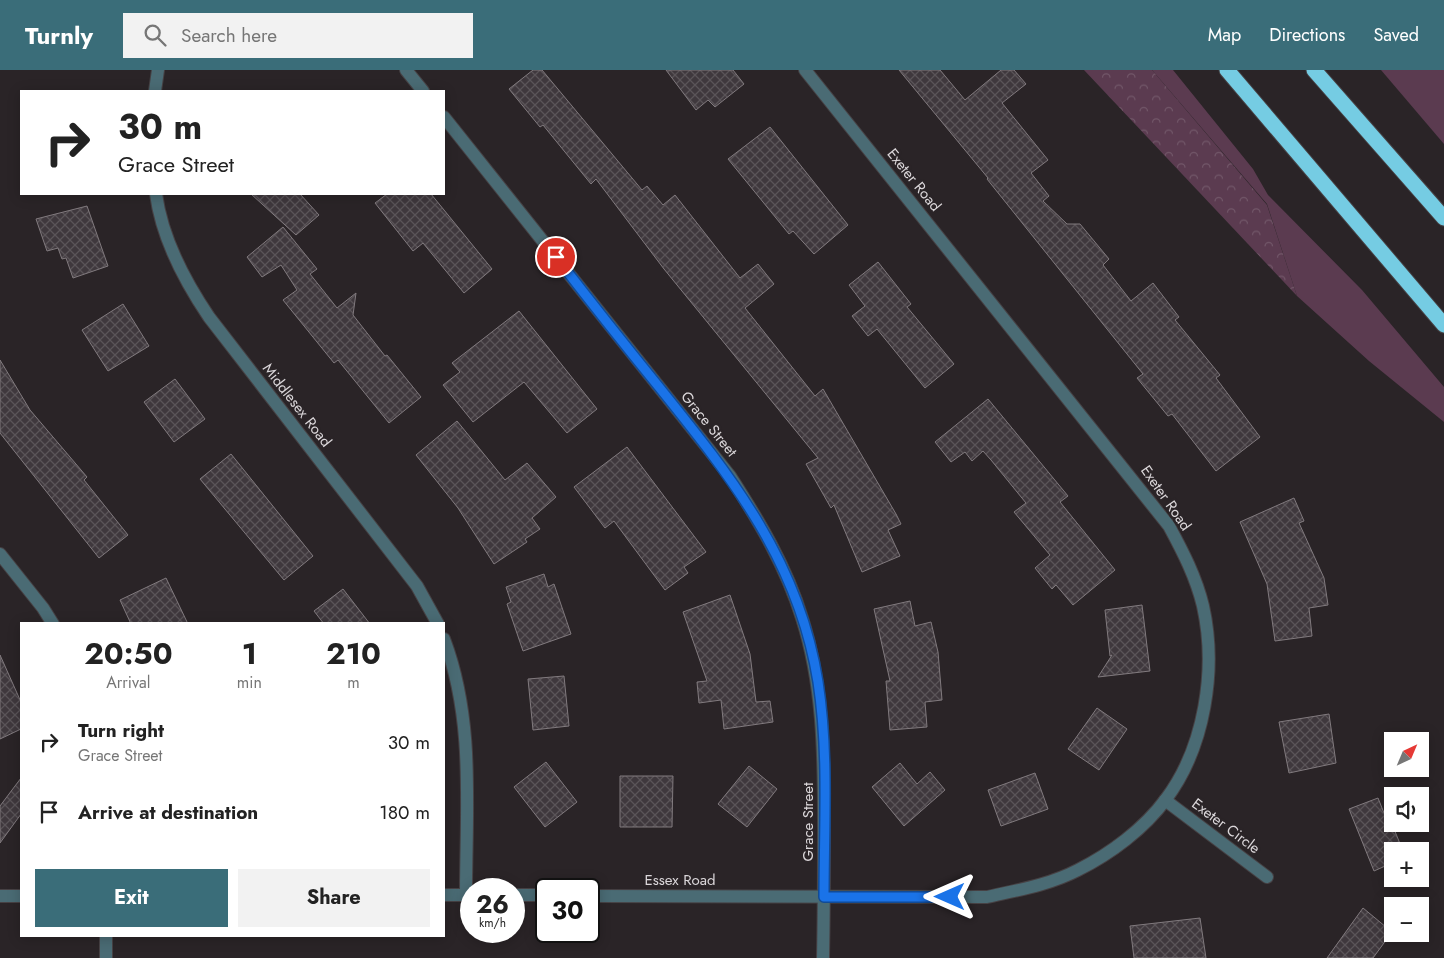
<!DOCTYPE html>
<html lang="en">
<head>
<meta charset="utf-8">
<style>
	:root { --surface:#fff; --page:#f2f2f2; --text:#222; --muted:#767676; --accent:#3a6d79 }
	body { margin:0; font-family:Jost,sans-serif; background:var(--page); color:var(--text); height:100vh; display:flex; flex-direction:column; font-size:19px; white-space:nowrap }
	* { box-sizing:border-box; margin:0 }
	p { font-size:16px; color:var(--muted) }
	.icon { flex:none; width:28px; height:28px; fill:none; stroke:currentColor; stroke-width:2; stroke-linecap:round; stroke-linejoin:round }
	.map { position:relative; flex:1; overflow:hidden }
	.side { position:absolute; left:20px; top:552px; width:425px; height:315px; display:flex; flex-direction:column; background:var(--surface); border-radius:0px; box-shadow:0 2px 12px #0003 }
	.side>* { flex:none }
	.banner { position:absolute; left:20px; top:20px; width:425px; height:105px; border-radius:0px; box-shadow:0 2px 12px #0003; background:#fff; color:var(--text); overflow:hidden }
	.needle { width:32px; rotate:44deg }
	.buttons { position:absolute; left:1384px; top:662px; display:grid; gap:10px }
	.buttons a { display:grid; place-items:center; width:45px; height:45px; border-radius:0px; background:var(--surface); box-shadow:0 2px 12px #0003; font-size:25px }
	.speed { position:absolute; left:460px; top:808px; display:flex; gap:10px; font-size:25px; font-weight:700; text-align:center }
	.speed>* { display:grid; place-content:center; width:65px; height:65px; border-radius:50%; background:var(--surface); box-shadow:0 2px 12px #0003; line-height:1 }
	.speed small { font-size:12px; font-weight:400 }
	.speed .limit { border:2px solid #111; border-radius:8px; background:#fff; color:#111 }
	.pin { position:absolute; display:grid; place-items:center; width:42px; height:42px; color:#fff; margin:-21px; border:2px solid #fff; border-radius:50%; box-shadow:0 1px 5px #0007 }
	.me { position:absolute; width:55px; margin:-28px; rotate:270deg; stroke-linejoin:round; filter:drop-shadow(0 0 4px #0008) }
	.turn { display:flex; align-items:center; gap:18px; height:105px; padding:0 15px; font-size:22px }
	.turn .icon { width:65px; height:65px; stroke-width:2.5 }
	.turn b { display:block; font-size:35px; line-height:42px }
	.eta { display:flex; justify-content:space-evenly; align-items:center; height:85px; text-align:center }
	.eta b { font-size:30px; font-weight:700; line-height:35px }
	.primary-button { display:flex; gap:10px; margin-top:auto; padding:10px 15px }
	.primary-button a { flex:1; height:58px; border-radius:0px; background:var(--accent); color:#fff; font-size:20px; font-weight:700; line-height:58px; text-align:center }
	.primary-button a+a { background:var(--page); color:var(--text) }
	ul { padding:0; list-style:none }
	li { display:flex; align-items:center; gap:15px; height:70px; padding:0 15px }
	li div { flex:1 }
	li b { display:block; font-size:19px }
	li em { font-style:normal }
	header { display:flex; align-items:center; gap:30px; box-sizing:border-box; height:70px; padding:0 25px; background:var(--accent); color:#fff }
	header strong { font-size:24px }
	nav { display:flex; gap:28px; margin-inline-start:auto; font-size:18px }
	.search { width:350px; height:45px; background:var(--page); display:flex; align-items:center; gap:12px; box-sizing:border-box; padding:0 18px; border-radius:0px; color:var(--muted); font-size:19px }
	.map>svg:first-child { display:block }
</style>
</head>
<body>
<header>
<strong>Turnly</strong>
<div class="search"><svg class="icon" aria-label="search" viewBox="0 0 24 24"><circle cx="10" cy="10" r="6"/><path d="M15 15l6 6"/></svg>Search here</div>
<nav><a>Map</a><a>Directions</a><a>Saved</a></nav>
</header>
<div class="map">
<svg width="1444" height="888" viewBox="0 0 1444 888">
	<defs>
		<pattern id="forest-crowns" width="20" height="18" patternUnits="userSpaceOnUse" patternTransform="scale(1.25)"><rect width="20" height="18" fill="#5b3b50"/><path d="M2 6a3 3 0 1 1 6 0M12 15a3 3 0 1 1 6 0" fill="none" stroke="#725769"/></pattern>
		<pattern id="building-cross-hatch" width="8" height="8" patternUnits="userSpaceOnUse" patternTransform="scale(1.25)"><rect width="8" height="8" fill="#3f383d"/><path d="M0 0l8 8M0 8l8-8" fill="none" stroke="#5a5458"/></pattern>
	</defs>
	<rect width="100%" height="100%" fill="#2a2427"/>
	<!-- grass -->
	<g fill="#5b3b50">
		<polygon points="1152,0 1173,0 1253,99 1268,125 1362,220 1444,317 1444,352 1369,291 1297,226 1267,134"/>
		<polygon points="1381,0 1444,0 1444,74"/>
	</g>
	<!-- forest -->
	<polygon fill="url(#forest-crowns)" points="1084,0 1152,0 1267,135 1297,226"/>
	<!-- building -->
	<g fill="url(#building-cross-hatch)" stroke="#817a7e">
		<polygon points="533,0 542,0 642,120 647,116 663,135 675,125 740,208 758,194 774,214 745,238 815,326 823,319 896,444 901,454 888,460 900,486 862,502 834,435 831,438 806,394 818,388 664,199 596,109 591,114 543,55 540,57 509,19"/>
		<polygon points="666,0 733,0 744,14 715,37 708,30 696,40"/>
		<polygon points="899,0 940,0 965,30 1001,0 1014,0 1026,14 1002,33 1048,90 1031,103 1049,126 1043,131 1067,154 1080,154 1109,189 1103,195 1131,231 1153,213 1179,247 1175,250 1220,305 1216,308 1260,367 1216,401 1172,344 1168,346 1137,308 1143,304 987,109 988,108"/>
		<polygon points="770,57 848,155 814,184 793,161 789,164 728,89"/>
		<polygon points="251,124 300,124 319,145 296,165"/>
		<polygon points="387,124 431,124 492,199 464,223 423,173 413,181 375,133"/>
		<polygon points="87,136 108,196 73,208 66,188 62,189 58,178 47,181 36,149"/>
		<polygon points="283,157 317,199 310,204 337,238 356,223 353,245 385,286 387,285 421,327 389,353 338,290 334,293 283,230 297,220 281,195 262,207 247,187"/>
		<polygon points="878,192 911,234 907,237 954,294 925,318 877,259 868,266 852,246 865,236 849,215"/>
		<polygon points="123,234 149,276 108,301 82,260"/>
		<polygon points="519,241 597,339 567,363 524,312 473,352 443,315 460,302 452,293"/>
		<polygon points="0,290 30,340 87,407 84,410 128,465 99,488 0,363"/>
		<polygon points="175,309 205,349 174,372 144,332"/>
		<polygon points="988,329 1068,426 1060,432 1115,500 1073,535 1056,515 1052,519 1035,498 1050,485 1014,442 1026,433 991,390 983,381 972,391 965,382 951,392 935,372"/>
		<polygon points="457,351 505,410 527,393 556,427 532,448 540,459 525,469 527,472 494,494 458,438 416,385"/>
		<polygon points="627,377 706,482 684,497 688,503 665,520 614,451 605,458 574,417"/>
		<polygon points="231,384 313,486 284,510 200,409"/>
		<polygon points="1294,428 1304,451 1299,453 1324,508 1328,535 1309,538 1312,566 1275,571 1267,514 1240,452"/>
		<polygon points="544,504 548,517 554,514 571,564 523,581 507,534 511,532 506,517"/>
		<polygon points="166,508 188,554 131,554 120,530"/>
		<polygon points="343,519 370,554 324,554 314,541"/>
		<polygon points="730,525 750,584 756,632 770,631 773,652 724,659 721,630 699,633 697,612 707,611 683,542"/>
		<polygon points="910,531 915,556 931,552 938,582 942,630 925,632 927,657 890,660 886,611 890,611 874,539"/>
		<polygon points="1142,535 1150,601 1098,607 1112,585 1110,586 1105,540"/>
		<polygon points="0,585 21,632 21,659 0,669"/>
		<polygon points="564,606 569,656 533,660 528,609"/>
		<polygon points="1097,638 1127,659 1099,700 1068,679"/>
		<polygon points="1329,644 1336,693 1289,703 1279,652"/>
		<polygon points="546,692 577,732 545,757 514,717"/>
		<polygon points="900,693 917,714 930,702 945,720 904,756 872,717"/>
		<polygon points="749,696 777,719 747,757 718,734"/>
		<polygon points="1035,703 1048,739 1001,756 988,720"/>
		<polygon points="620,706 673,706 672,757 620,757"/>
		<polygon points="21,708 21,744 0,773 0,736"/>
		<polygon points="1378,728 1384,743 1392,739 1392,754 1403,781 1392,781 1392,793 1374,801 1349,739"/>
		<polygon points="1363,838 1392,862 1373,888 1327,888"/>
		<polygon points="1200,848 1206,888 1134,888 1130,856"/>
	</g>
	<g fill="none" stroke-linecap="round" stroke-linejoin="round">
		<defs>
			<g id="minor">
				<polyline points="406,0 423,21"/>
				<polyline points="155,21 158,0"/>
				<path d="M444,47L730,406C759,451 786,496 802,548C823,614 824,682 824,751C824,797 824,842 823,888"/>
				<path d="M156,124C162,169 184,210 209,247L417,516L438,554"/>
				<polyline points="0,484 43,538 53,554"/>
				<path d="M444,569C475,651 466,738 466,825"/>
				<polyline points="1165,730 1267,807"/>
				<polyline points="444,825 471,825"/>
				<polyline points="514,825 546,825"/>
				<polyline points="0,826 21,826"/>
				<path d="M589,826L987,827C1018,820 1049,815 1078,800C1110,784 1144,759 1166,729C1205,677 1217,599 1203,536C1196,507 1183,482 1169,456L805,0"/>
				<polyline points="106,888 106,866"/>
			</g>
			<g id="highway">
				<polyline points="1227,0 1444,255"/>
				<polyline points="1314,0 1444,148"/>
			</g>
		</defs>
		<!-- minor casing -->
		<use href="#minor" stroke="#464144" stroke-width="14"/>
		<!-- highway casing -->
		<use href="#highway" stroke="#464144" stroke-width="17"/>
		<!-- minor -->
		<use href="#minor" stroke="#4a6b74" stroke-width="12"/>
		<!-- highway -->
		<use href="#highway" stroke="#75cce3" stroke-width="15"/>
	</g>
	<g fill="none" stroke-linecap="round" stroke-linejoin="round">
		<defs>
			<path id="route" d="M556,187C590,231 624,274 659,317C733,409 799,492 818,612C829,683 824,756 824,827H950"/>
		</defs>
		<!-- route casing -->
		<use href="#route" stroke="#114b97" stroke-width="12"/>
		<!-- route -->
		<use href="#route" stroke="#1a73e8" stroke-width="9"/>
	</g>
	<g text-anchor="middle" dominant-baseline="central" stroke-width="5" stroke-linejoin="round" paint-order="stroke">
		<!-- street labels -->
		<g font-size="15" fill="#dbd7da" stroke="#2a2427">
			<text transform="translate(914 110) rotate(51)">Exeter Road</text>
			<text transform="translate(297 335) rotate(52)">Middlesex Road</text>
			<text transform="translate(709 354) rotate(51)">Grace Street</text>
			<text transform="translate(1166 428) rotate(55)">Exeter Road</text>
			<text transform="translate(808 752) rotate(-90)">Grace Street</text>
			<text transform="translate(1226 756) rotate(37)">Exeter Circle</text>
			<text x="680" y="810">Essex Road</text>
		</g>
	</g>
</svg>
<div class="buttons">
<a><svg class="needle" viewBox="-14 -14 28 28"><path d="M0-13l5 13h-10z" fill="#e53935"/><path d="M0 13l5-13h-10z" fill="#767676"/></svg></a>
<a><svg class="icon" aria-label="sound" viewBox="0 0 24 24"><path d="M4 9h4l5-4v14l-5-4H4zM17 9q2 3 0 6"/></svg></a>
<a>+</a>
<a>−</a>
</div>
<div class="speed"><div>26<small>km/h</small></div><div class="limit">30</div></div>
<div class="pin" style="left:556px;top:187px;background:#d93025"><svg class="icon" aria-label="arrive" viewBox="0 0 24 24"><path d="M6 21V4h12l-3 4 3 4H6"/></svg></div>
<svg class="me" style="left:950px;top:827px" viewBox="-20 -20 40 40"><path d="M0-17L14 15 0 8-14 15z" fill="#1a73e8" stroke="#fff" stroke-width="4"/></svg>
<div class="banner">
<div class="turn"><svg class="icon" aria-label="right" viewBox="0 0 24 24"><path d="M7 20v-9h11M14 6l5 5-5 5"/></svg><div><b>30 m</b>Grace Street</div></div>
</div>
<section class="side">
<div class="eta">
<div><b>20:50</b><p>Arrival</p></div>
<div><b>1</b><p>min</p></div>
<div><b>210</b><p>m</p></div>
</div>
<ul>
<li><svg class="icon" aria-label="right" viewBox="0 0 24 24"><path d="M7 20v-9h11M14 6l5 5-5 5"/></svg><div><b>Turn right</b><p>Grace Street</p></div><em>30 m</em></li>
<li><svg class="icon" aria-label="arrive" viewBox="0 0 24 24"><path d="M6 21V4h12l-3 4 3 4H6"/></svg><div><b>Arrive at destination</b></div><em>180 m</em></li>
</ul>
<div class="primary-button"><a>Exit</a><a>Share</a></div>
</section>
</div>
</body>
</html>
